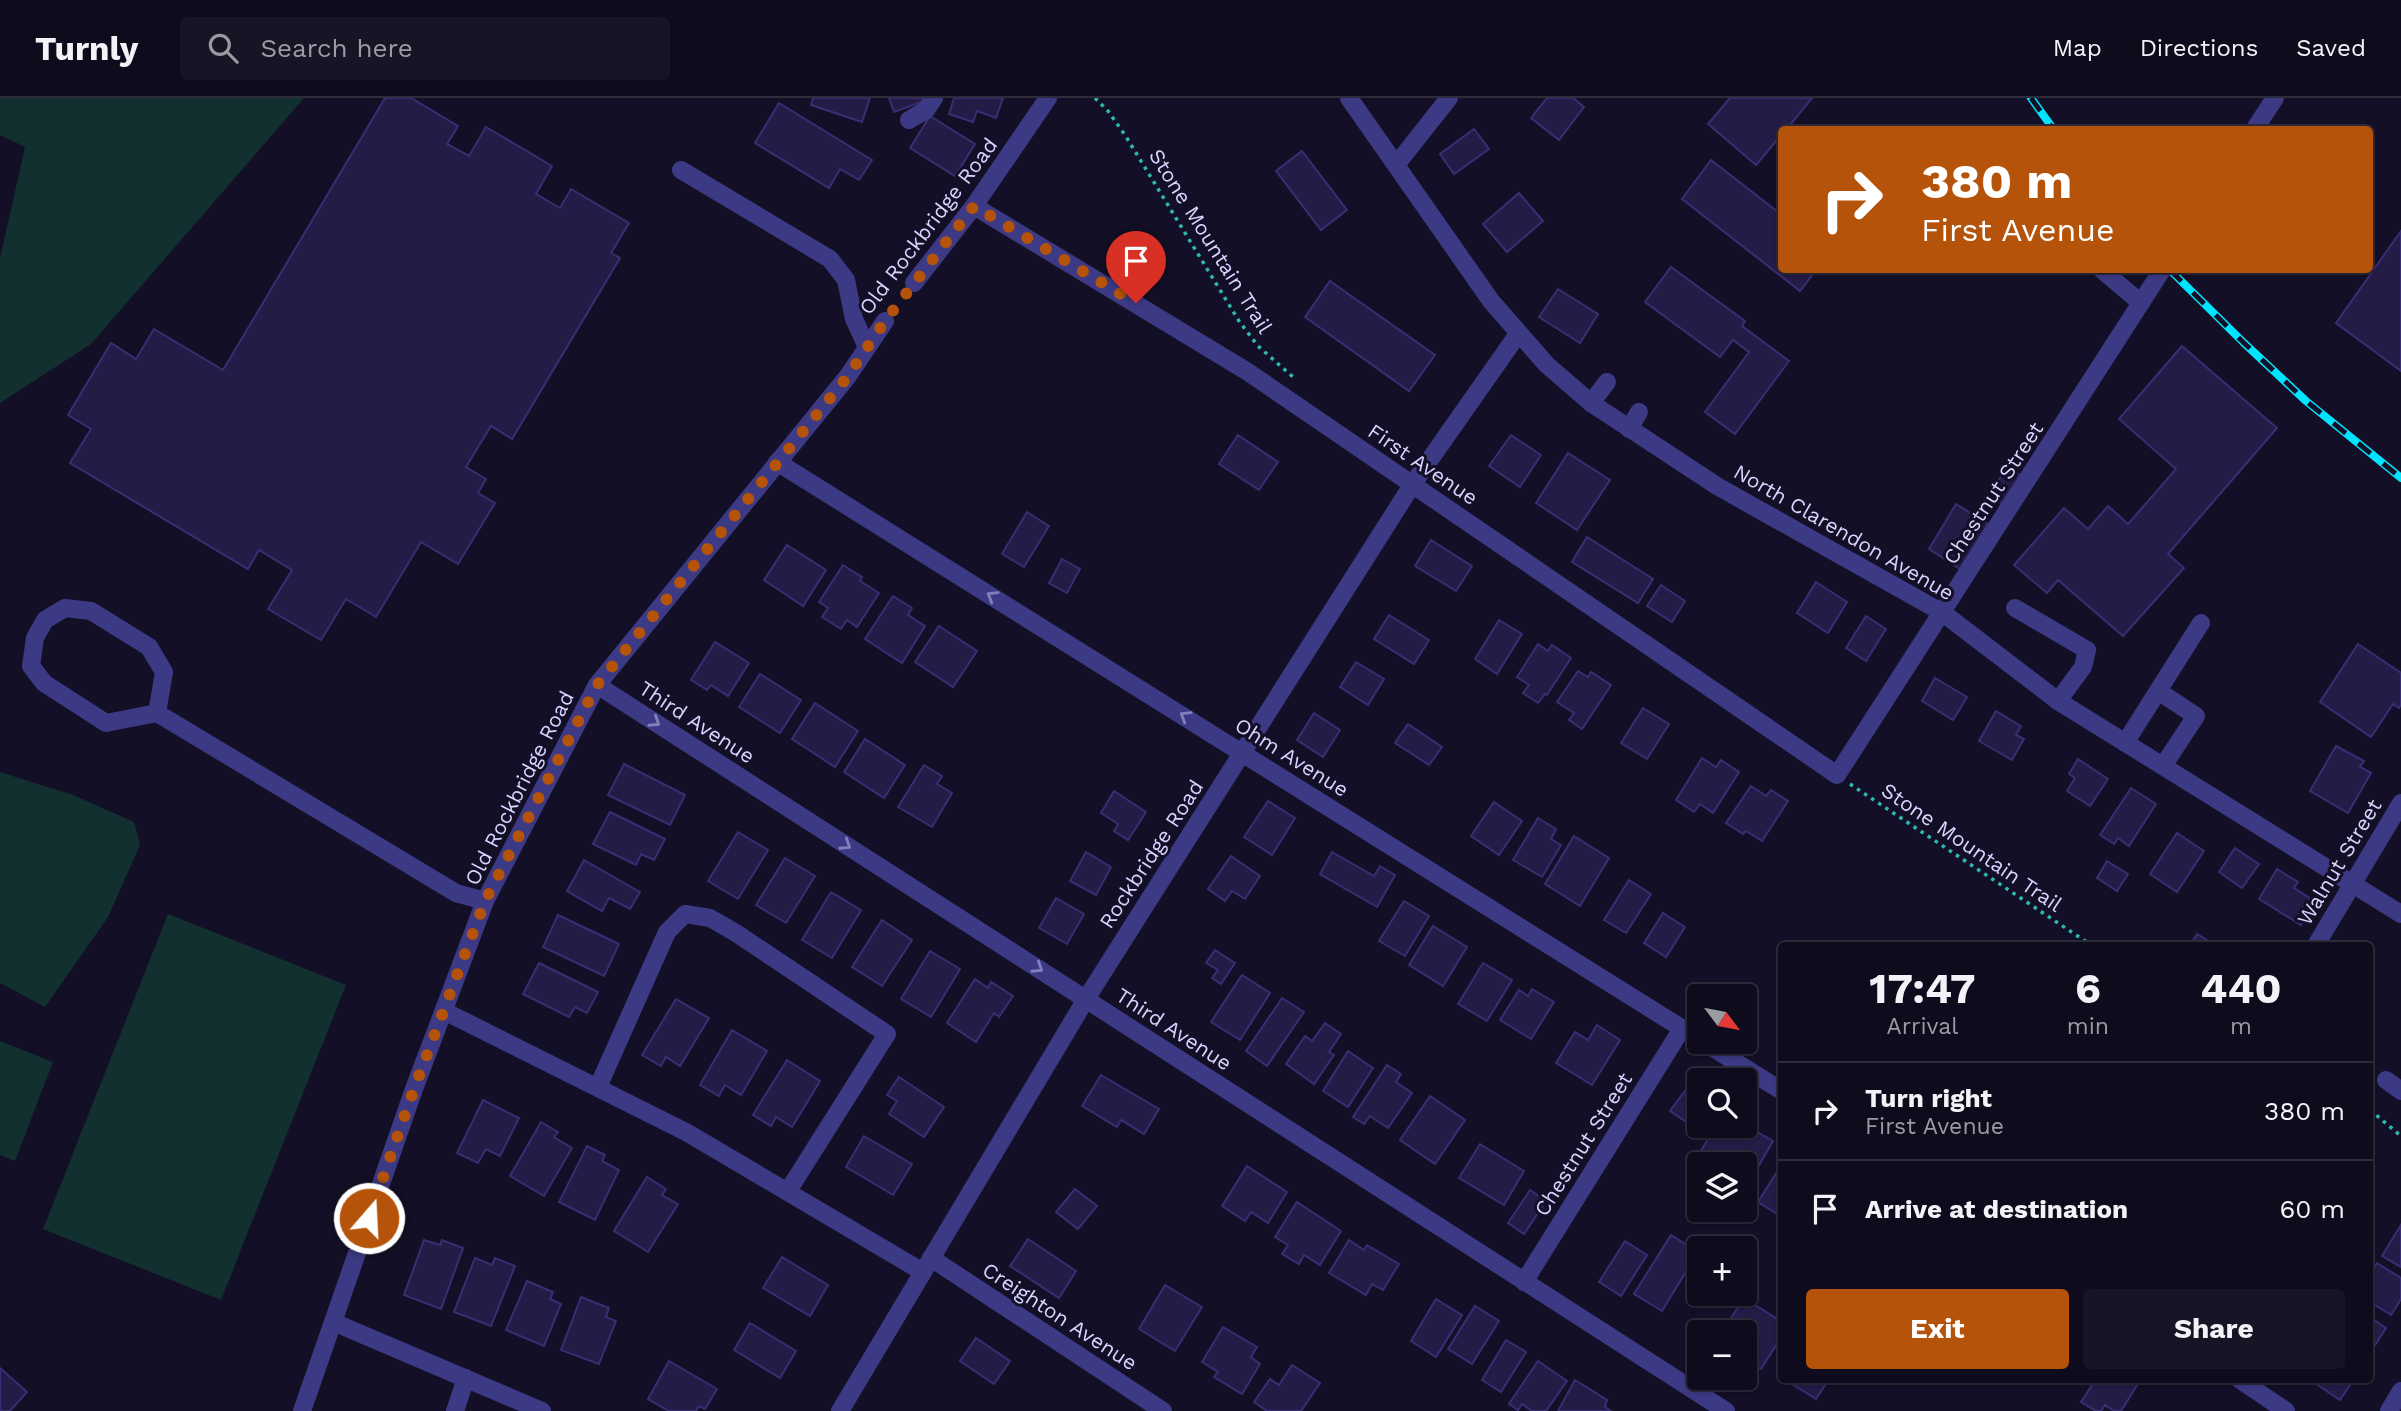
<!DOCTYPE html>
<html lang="en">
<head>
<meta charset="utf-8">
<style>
	:root { --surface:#0e0b1c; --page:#171425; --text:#f1f3f6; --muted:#9b9ba3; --line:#2e2b3b; --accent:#b45309 }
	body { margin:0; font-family:"Work Sans",sans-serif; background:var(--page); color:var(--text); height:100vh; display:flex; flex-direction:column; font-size:26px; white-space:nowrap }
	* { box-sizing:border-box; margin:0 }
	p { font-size:23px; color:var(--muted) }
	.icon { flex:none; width:38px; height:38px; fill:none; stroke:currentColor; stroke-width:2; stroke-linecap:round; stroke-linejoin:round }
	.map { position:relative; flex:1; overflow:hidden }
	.panel { position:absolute; left:1778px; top:844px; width:595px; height:441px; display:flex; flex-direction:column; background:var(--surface); border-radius:7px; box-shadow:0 2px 5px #0004,0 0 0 2px var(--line) }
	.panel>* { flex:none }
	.banner { position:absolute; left:1778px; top:28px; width:595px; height:147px; border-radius:7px; box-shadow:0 2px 5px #0004,0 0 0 2px var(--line); background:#b45309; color:#fff; overflow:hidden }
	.needle { width:46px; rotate:122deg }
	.controls { position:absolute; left:1687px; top:886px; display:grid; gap:14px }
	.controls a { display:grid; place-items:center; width:70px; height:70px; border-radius:7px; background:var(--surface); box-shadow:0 2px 5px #0004,0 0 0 2px var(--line); font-size:35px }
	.pin { position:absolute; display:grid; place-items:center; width:60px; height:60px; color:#fff; margin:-72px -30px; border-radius:50% 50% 50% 0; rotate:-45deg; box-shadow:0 0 7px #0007 }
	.pin .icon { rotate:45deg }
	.me { position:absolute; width:77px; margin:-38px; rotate:19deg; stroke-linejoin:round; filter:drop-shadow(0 0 5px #0008) }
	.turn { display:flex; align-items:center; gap:24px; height:147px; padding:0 28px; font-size:32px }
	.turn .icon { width:91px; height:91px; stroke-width:2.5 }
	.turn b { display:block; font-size:49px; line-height:60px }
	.eta { display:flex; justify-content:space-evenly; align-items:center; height:119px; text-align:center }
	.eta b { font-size:42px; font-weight:700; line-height:49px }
	.action { display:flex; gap:14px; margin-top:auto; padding:14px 28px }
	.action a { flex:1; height:80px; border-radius:7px; background:var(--accent); color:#fff; font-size:28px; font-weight:700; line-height:80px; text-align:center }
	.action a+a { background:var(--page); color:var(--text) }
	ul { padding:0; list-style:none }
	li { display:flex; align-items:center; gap:21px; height:98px; padding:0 28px; border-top:2px solid var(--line) }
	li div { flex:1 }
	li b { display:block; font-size:26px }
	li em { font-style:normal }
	header { display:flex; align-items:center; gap:42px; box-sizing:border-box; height:98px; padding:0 35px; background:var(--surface); border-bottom:2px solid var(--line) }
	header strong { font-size:33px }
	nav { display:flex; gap:38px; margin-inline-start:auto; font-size:24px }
	.search { width:490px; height:63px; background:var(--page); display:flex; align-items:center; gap:18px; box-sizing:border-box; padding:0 24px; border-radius:7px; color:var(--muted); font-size:26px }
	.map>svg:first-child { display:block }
</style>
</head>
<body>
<header>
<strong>Turnly</strong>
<div class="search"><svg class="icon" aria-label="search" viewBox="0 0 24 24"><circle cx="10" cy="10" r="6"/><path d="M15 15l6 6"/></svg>Search here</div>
<nav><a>Map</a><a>Directions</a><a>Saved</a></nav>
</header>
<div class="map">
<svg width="2401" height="1313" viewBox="0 0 2401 1313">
	<rect width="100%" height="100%" fill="#130f26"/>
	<!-- green -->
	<g fill="#12302f">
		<polygon points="0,0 304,0 91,246 0,305 0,160 25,49 0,37"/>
		<polygon points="0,674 73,697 134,724 140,747 108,819 45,909 0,885"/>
		<polygon points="168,816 346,887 221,1202 43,1131"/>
		<polygon points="0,943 53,964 15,1063 0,1057"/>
	</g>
	<!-- building -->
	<g fill="#241b47" stroke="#3b2d73" stroke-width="2">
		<polygon points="385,0 411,0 458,28 447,46 469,58 486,29 552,68 536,96 560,110 571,91 629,125 611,155 620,160 512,341 491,328 466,369 486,381 478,395 495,405 458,466 421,444 376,519 346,501 321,542 268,511 292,472 259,452 248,471 70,365 91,331 68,317 111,245 136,261 154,231 223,272"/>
		<polygon points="813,0 870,0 862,24 811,7"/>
		<polygon points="889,0 930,0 930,1 894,14"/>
		<polygon points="954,0 1003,0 996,20 977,13 973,24 949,16"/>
		<polygon points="1547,0 1573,0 1584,9 1559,42 1531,20"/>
		<polygon points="1730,0 1812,0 1786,32 1782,32 1782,36 1756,67 1708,26"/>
		<polygon points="779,5 872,62 859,82 840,71 829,90 755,45"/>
		<polygon points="930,18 975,46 955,78 910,50"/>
		<polygon points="1474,31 1489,51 1454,76 1440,56"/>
		<polygon points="1302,53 1347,112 1321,132 1276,73"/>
		<polygon points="1711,62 1782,117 1782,172 1816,172 1800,193 1682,101"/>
		<polygon points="1519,95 1543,123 1507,154 1483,126"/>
		<polygon points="2401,133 2401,273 2336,225"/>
		<polygon points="1671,169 1745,223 1742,228 1789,263 1735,336 1705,314 1749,254 1733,242 1720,259 1645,204"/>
		<polygon points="1330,183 1435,257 1409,293 1305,219"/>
		<polygon points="1558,191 1598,216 1580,245 1539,219"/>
		<polygon points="2182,248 2277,330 2168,456 2184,470 2123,538 2058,482 2047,495 2014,467 2064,410 2088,431 2108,408 2128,426 2176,371 2119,321"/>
		<polygon points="1238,337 1278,364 1259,392 1219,366"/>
		<polygon points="1511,337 1541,357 1520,389 1489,368"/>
		<polygon points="1568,355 1610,382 1577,432 1536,405"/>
		<polygon points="2007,369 2025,380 2007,409 1989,397"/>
		<polygon points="1956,406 1988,426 1960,471 1929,451"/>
		<polygon points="1027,414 1049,428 1024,469 1002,456"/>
		<polygon points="1587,439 1653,481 1638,505 1572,464"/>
		<polygon points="1431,442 1472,468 1456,493 1415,468"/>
		<polygon points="787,447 826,472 803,508 764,482"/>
		<polygon points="1062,461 1080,471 1067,495 1049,485"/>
		<polygon points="843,467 862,479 860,483 879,495 857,529 847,522 841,531 822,519 828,510 819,504"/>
		<polygon points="1816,484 1847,504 1828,535 1797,515"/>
		<polygon points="1661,487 1685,503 1672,524 1647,508"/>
		<polygon points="893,498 912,510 908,517 925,528 902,565 865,541"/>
		<polygon points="1389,517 1429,542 1414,566 1374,541"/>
		<polygon points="1866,518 1886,531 1866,563 1846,550"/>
		<polygon points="1499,522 1522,536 1497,576 1475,561"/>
		<polygon points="939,528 977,553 953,589 915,564"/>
		<polygon points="715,544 749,565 728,598 711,587 707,592 691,582"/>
		<polygon points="1538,546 1548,553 1552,547 1571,560 1547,597 1545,596 1538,605 1523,595 1529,587 1517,579"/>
		<polygon points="2358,546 2401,575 2401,607 2399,610 2393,606 2371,639 2320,604"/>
		<polygon points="1356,564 1384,581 1368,607 1340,589"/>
		<polygon points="1578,573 1588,579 1591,574 1611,587 1582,631 1569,622 1574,615 1557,604"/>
		<polygon points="760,576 801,602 780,635 739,609"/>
		<polygon points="1935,580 1967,599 1953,622 1922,603"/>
		<polygon points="815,605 858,633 835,669 792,641"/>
		<polygon points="1643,610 1669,626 1647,661 1621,645"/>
		<polygon points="1996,613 2021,628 2016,637 2024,641 2012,662 1979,643"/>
		<polygon points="1314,615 1340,632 1323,659 1297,642"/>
		<polygon points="1408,626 1442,649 1429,667 1395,645"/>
		<polygon points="865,641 905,667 884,700 844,674"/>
		<polygon points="2336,648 2364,663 2360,669 2371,675 2348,715 2310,693"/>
		<polygon points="1702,660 1716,669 1721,662 1739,674 1713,715 1700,706 1694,714 1676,702"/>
		<polygon points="2078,661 2108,681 2090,708 2067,693 2075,680 2069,676"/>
		<polygon points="624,666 685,697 670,727 608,697"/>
		<polygon points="924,667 942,678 937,686 952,695 932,729 898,709"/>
		<polygon points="1751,688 1766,698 1771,692 1788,703 1762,743 1746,733 1743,736 1726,725"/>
		<polygon points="2131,690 2156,706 2129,748 2118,740 2114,746 2100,737"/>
		<polygon points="1114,693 1146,714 1128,742 1114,733 1118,726 1101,715"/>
		<polygon points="1268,703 1295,720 1272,757 1244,739"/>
		<polygon points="1494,704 1522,723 1499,757 1471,738"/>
		<polygon points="610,714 665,741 654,762 641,756 636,767 593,746"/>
		<polygon points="1538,720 1556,731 1551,741 1561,747 1542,779 1513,762"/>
		<polygon points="738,734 768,752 738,801 708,783"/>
		<polygon points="2177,735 2204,753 2177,794 2150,776"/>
		<polygon points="1574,738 1609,760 1580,808 1545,786"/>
		<polygon points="2235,750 2259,766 2242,790 2219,774"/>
		<polygon points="1086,754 1111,769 1096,797 1070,783"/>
		<polygon points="1332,754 1374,778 1380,768 1395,777 1377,809 1320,776"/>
		<polygon points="1231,758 1260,778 1245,801 1232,793 1225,803 1208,791"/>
		<polygon points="785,760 815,778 786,825 756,807"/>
		<polygon points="584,762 640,794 630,811 609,800 602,813 567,793"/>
		<polygon points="2107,763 2128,776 2117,793 2097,780"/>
		<polygon points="2277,771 2298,784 2294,790 2316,804 2301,827 2259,801"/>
		<polygon points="1629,782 1651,796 1626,835 1604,822"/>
		<polygon points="831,794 861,812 832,860 802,842"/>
		<polygon points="1056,800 1084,816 1067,846 1039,830"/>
		<polygon points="1404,803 1429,818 1405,858 1379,843"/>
		<polygon points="1663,815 1685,829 1666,859 1644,845"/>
		<polygon points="558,817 619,846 604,878 543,849"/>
		<polygon points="882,822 912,842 882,888 852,869"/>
		<polygon points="1433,828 1467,849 1443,888 1409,867"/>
		<polygon points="2197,836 2215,847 2190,847"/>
		<polygon points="1215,852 1235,865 1221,886 1212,880 1218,872 1206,865"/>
		<polygon points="930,853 960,871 931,919 901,901"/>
		<polygon points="539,865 598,894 587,915 575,909 569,919 523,896"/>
		<polygon points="1483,865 1512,882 1487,923 1458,906"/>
		<polygon points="1242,877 1270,895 1240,942 1211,924"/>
		<polygon points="975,881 988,890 991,884 1013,898 999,919 994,915 976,944 947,925"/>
		<polygon points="1532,891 1554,904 1531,941 1500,922 1519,892 1528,898"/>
		<polygon points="1282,900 1304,914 1267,968 1246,953"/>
		<polygon points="676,901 709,920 680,968 666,959 661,968 642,957"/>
		<polygon points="1325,925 1341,936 1329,954 1334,957 1314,986 1286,966 1305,938 1312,943"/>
		<polygon points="1597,927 1620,942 1592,987 1556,965 1575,934 1588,942"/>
		<polygon points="732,932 767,953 741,997 725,987 719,998 700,987"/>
		<polygon points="1348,953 1373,970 1348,1009 1323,993"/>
		<polygon points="787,962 820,983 792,1029 776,1019 771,1028 753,1017"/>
		<polygon points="1387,967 1401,976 1396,984 1412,995 1388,1030 1370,1018 1364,1026 1353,1019"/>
		<polygon points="1101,977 1159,1011 1144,1036 1121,1022 1117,1029 1082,1008"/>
		<polygon points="1696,978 1701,982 1699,982 1699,1019 1692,1028 1670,1013"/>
		<polygon points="899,979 944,1009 924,1039 889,1016 897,1003 887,997"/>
		<polygon points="1430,998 1465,1022 1435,1066 1400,1042"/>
		<polygon points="483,1002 519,1020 500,1058 486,1051 478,1065 457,1055"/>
		<polygon points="541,1024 558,1034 554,1039 572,1050 544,1098 510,1078"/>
		<polygon points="1716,1027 1745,1027 1773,1043 1758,1069 1738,1057 1732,1066 1711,1066 1698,1058"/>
		<polygon points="864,1038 912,1066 893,1097 846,1069"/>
		<polygon points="1480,1046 1524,1073 1504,1107 1459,1080"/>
		<polygon points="587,1048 605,1057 602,1063 619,1072 595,1122 559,1104"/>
		<polygon points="1782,1066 1782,1119 1758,1104"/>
		<polygon points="1247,1068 1287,1094 1268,1125 1251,1114 1245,1123 1222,1108"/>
		<polygon points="647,1079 666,1091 662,1097 678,1106 648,1154 614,1133"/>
		<polygon points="1075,1091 1097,1108 1078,1131 1056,1114"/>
		<polygon points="1530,1092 1546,1103 1524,1136 1508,1125"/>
		<polygon points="1297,1104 1341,1133 1320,1167 1304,1157 1299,1166 1282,1156 1288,1147 1275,1139"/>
		<polygon points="2401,1127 2401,1169 2382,1158"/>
		<polygon points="1671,1137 1698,1154 1662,1213 1634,1196"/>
		<polygon points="1028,1141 1076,1173 1059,1200 1010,1168"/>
		<polygon points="424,1142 440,1147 442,1142 463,1150 441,1211 404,1197"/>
		<polygon points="1349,1142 1364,1152 1367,1147 1399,1166 1383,1192 1372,1186 1366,1197 1329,1175"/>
		<polygon points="1625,1143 1647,1157 1621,1198 1599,1184"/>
		<polygon points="782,1159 828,1187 810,1218 763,1190"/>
		<polygon points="475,1160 492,1167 495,1160 515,1168 491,1228 454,1214"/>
		<polygon points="2377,1165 2401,1180 2401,1201 2391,1217 2370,1204 2370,1178"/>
		<polygon points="527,1183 553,1194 550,1201 561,1206 544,1248 506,1232"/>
		<polygon points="1165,1187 1202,1209 1175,1253 1139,1231"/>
		<polygon points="581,1199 609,1210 606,1219 616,1223 599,1266 561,1252"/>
		<polygon points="1744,1200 1782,1224 1782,1238 1761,1271 1745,1261 1745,1234 1722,1234"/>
		<polygon points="1436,1201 1462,1217 1436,1259 1411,1243"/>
		<polygon points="1475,1208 1499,1223 1472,1266 1448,1251"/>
		<polygon points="2370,1219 2386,1230 2370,1255"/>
		<polygon points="750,1225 796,1253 780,1280 734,1252"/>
		<polygon points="1223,1229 1257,1249 1251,1259 1260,1266 1242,1296 1214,1279 1218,1274 1202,1264"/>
		<polygon points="976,1240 1010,1263 994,1286 960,1263"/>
		<polygon points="1506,1242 1526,1254 1501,1294 1482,1282"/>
		<polygon points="669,1263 717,1291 705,1311 699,1308 696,1313 669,1313 648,1301"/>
		<polygon points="1538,1263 1567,1283 1546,1313 1532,1313 1522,1306 1518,1312 1509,1306"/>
		<polygon points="1292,1267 1320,1285 1301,1313 1267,1313 1254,1304 1270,1281 1279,1287"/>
		<polygon points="0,1270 27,1294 10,1313 0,1313"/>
		<polygon points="1784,1281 1829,1281 1816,1301"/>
		<polygon points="2096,1281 2141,1281 2121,1313 2114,1313 2105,1307 2101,1313 2096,1313 2081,1304"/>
		<polygon points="2309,1281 2354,1281 2340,1302"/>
		<polygon points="1575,1282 1607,1302 1605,1309 1611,1313 1558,1313"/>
	</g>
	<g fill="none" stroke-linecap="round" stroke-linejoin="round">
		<!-- path -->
		<g stroke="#2fb8b0" stroke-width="3.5" stroke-dasharray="3.5 5" stroke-linecap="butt">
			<polyline points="1095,0 1108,13 1125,37 1239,223 1258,248 1293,279"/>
			<polyline points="1850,686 2091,847"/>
			<polyline points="2370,1012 2401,1038"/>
		</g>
		<!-- minor -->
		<g stroke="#3d3a85" stroke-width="18">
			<polyline points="1349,0 1491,203 1547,267 1591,305 1717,388 1943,515 2058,603 2401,816"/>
			<polyline points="909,22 926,12 934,0"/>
			<polyline points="2254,32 2275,0"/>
			<polyline points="1396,67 1449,0"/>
			<polyline points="681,72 830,161 846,182 854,221 867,249"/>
			<polyline points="974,108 1248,274 1837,677 2162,172"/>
			<polyline points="2102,172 2141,205"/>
			<polyline points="914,185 974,108 1048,0"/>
			<polyline points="1591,305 1607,284"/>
			<polyline points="1629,331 1639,314"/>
			<polyline points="777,364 1782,993"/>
			<polyline points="2015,510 2087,552 2083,569 2058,603"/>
			<polyline points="597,587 1726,1313"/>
			<polyline points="2158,593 2196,618 2163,668"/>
			<polyline points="157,615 164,574 149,549 91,513 65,510 45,522 35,540 31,568 44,585 106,625 157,615 456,795 485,803"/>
			<polyline points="2125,645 2201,525"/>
			<polyline points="2316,847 2401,705"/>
			<polyline points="444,913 686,1034 923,1174"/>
			<polyline points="2386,982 2401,993"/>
			<polyline points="598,989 667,834 685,816 710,820 736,835 887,936 788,1093"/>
			<polyline points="931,1160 1163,1313"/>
			<polyline points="1524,1184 1681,932"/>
			<polyline points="333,1224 542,1313"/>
			<polyline points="2239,1281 2286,1313"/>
			<polyline points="302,1313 414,991 485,803 597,587 848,278 885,223"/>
			<polyline points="455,1313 466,1280"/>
			<polyline points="840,1313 1086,901 1412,387 1518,236"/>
			<polyline points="2389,1313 2401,1293"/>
		</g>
		<defs>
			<g id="rail">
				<polyline points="2031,0 2054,32"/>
				<polyline points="2170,172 2244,245 2306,303 2401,380"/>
			</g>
		</defs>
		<!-- rail casing -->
		<use href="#rail" stroke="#00e5ff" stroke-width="8"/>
		<!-- rail -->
		<use href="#rail" stroke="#130f26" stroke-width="5" stroke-dasharray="16" stroke-linecap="butt"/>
	</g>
	<!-- one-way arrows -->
	<defs><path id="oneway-chevron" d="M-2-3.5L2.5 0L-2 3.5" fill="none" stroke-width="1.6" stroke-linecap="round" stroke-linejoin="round" transform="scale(1.75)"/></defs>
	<g stroke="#837fbc">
		<use href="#oneway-chevron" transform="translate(992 498) rotate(-148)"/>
		<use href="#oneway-chevron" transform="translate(1185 618) rotate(-148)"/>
		<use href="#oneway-chevron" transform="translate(655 624) rotate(33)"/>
		<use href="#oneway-chevron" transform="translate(846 747) rotate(33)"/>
		<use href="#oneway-chevron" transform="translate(1038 870) rotate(33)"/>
	</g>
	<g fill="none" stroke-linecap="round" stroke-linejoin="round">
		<!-- route -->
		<polyline stroke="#b45309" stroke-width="12" stroke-dasharray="0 21.6" points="369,1120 414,991 485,803 597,587 848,278 885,223 974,108 1136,205"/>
	</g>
	<g text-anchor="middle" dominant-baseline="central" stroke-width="6" stroke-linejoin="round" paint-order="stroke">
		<!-- street labels -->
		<g font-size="21" fill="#d9d4ff" stroke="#130f26">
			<text transform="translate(928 128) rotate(-53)">Old Rockbridge Road</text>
			<text transform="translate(1211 143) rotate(58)">Stone Mountain Trail</text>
			<text transform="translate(1423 366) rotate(34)">First Avenue</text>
			<text transform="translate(1993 395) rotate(-57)">Chestnut Street</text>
			<text transform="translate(1844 434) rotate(30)">North Clarendon Avenue</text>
			<text transform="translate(697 624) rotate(33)">Third Avenue</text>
			<text transform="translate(1292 659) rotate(32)">Ohm Avenue</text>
			<text transform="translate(519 690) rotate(-63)">Old Rockbridge Road</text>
			<text transform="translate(1972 749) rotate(34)">Stone Mountain Trail</text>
			<text transform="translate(1151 756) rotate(-57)">Rockbridge Road</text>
			<text transform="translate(2339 764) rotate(-59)">Walnut Street</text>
			<text transform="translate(1174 931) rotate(33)">Third Avenue</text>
			<text transform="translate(1583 1046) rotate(-58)">Chestnut Street</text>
			<text transform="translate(1060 1218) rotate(33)">Creighton Avenue</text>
		</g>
	</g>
</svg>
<div class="controls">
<a><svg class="needle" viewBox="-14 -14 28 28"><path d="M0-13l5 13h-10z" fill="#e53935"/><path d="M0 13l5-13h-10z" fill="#9b9ba3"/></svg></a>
<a><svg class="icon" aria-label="search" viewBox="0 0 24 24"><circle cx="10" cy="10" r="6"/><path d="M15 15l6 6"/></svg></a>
<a><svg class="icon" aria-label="layers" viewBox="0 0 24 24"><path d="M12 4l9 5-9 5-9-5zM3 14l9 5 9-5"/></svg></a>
<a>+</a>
<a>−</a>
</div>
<div class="pin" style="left:1136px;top:205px;background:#d93025"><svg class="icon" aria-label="arrive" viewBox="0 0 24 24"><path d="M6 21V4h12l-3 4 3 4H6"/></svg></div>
<svg class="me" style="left:369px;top:1120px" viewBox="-20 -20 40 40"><circle r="17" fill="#b45309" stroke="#fff" stroke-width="3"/><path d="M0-11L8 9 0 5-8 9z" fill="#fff"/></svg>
<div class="banner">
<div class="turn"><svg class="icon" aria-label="right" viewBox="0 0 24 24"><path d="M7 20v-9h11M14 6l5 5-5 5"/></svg><div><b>380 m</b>First Avenue</div></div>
</div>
<section class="panel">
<div class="eta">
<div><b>17:47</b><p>Arrival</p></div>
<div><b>6</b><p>min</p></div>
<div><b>440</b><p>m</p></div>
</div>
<ul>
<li><svg class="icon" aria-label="right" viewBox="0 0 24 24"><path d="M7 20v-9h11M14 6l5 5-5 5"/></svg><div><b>Turn right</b><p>First Avenue</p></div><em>380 m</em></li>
<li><svg class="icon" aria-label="arrive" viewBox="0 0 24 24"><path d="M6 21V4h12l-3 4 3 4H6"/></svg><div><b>Arrive at destination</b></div><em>60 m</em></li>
</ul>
<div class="action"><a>Exit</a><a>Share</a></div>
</section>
</div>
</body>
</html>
